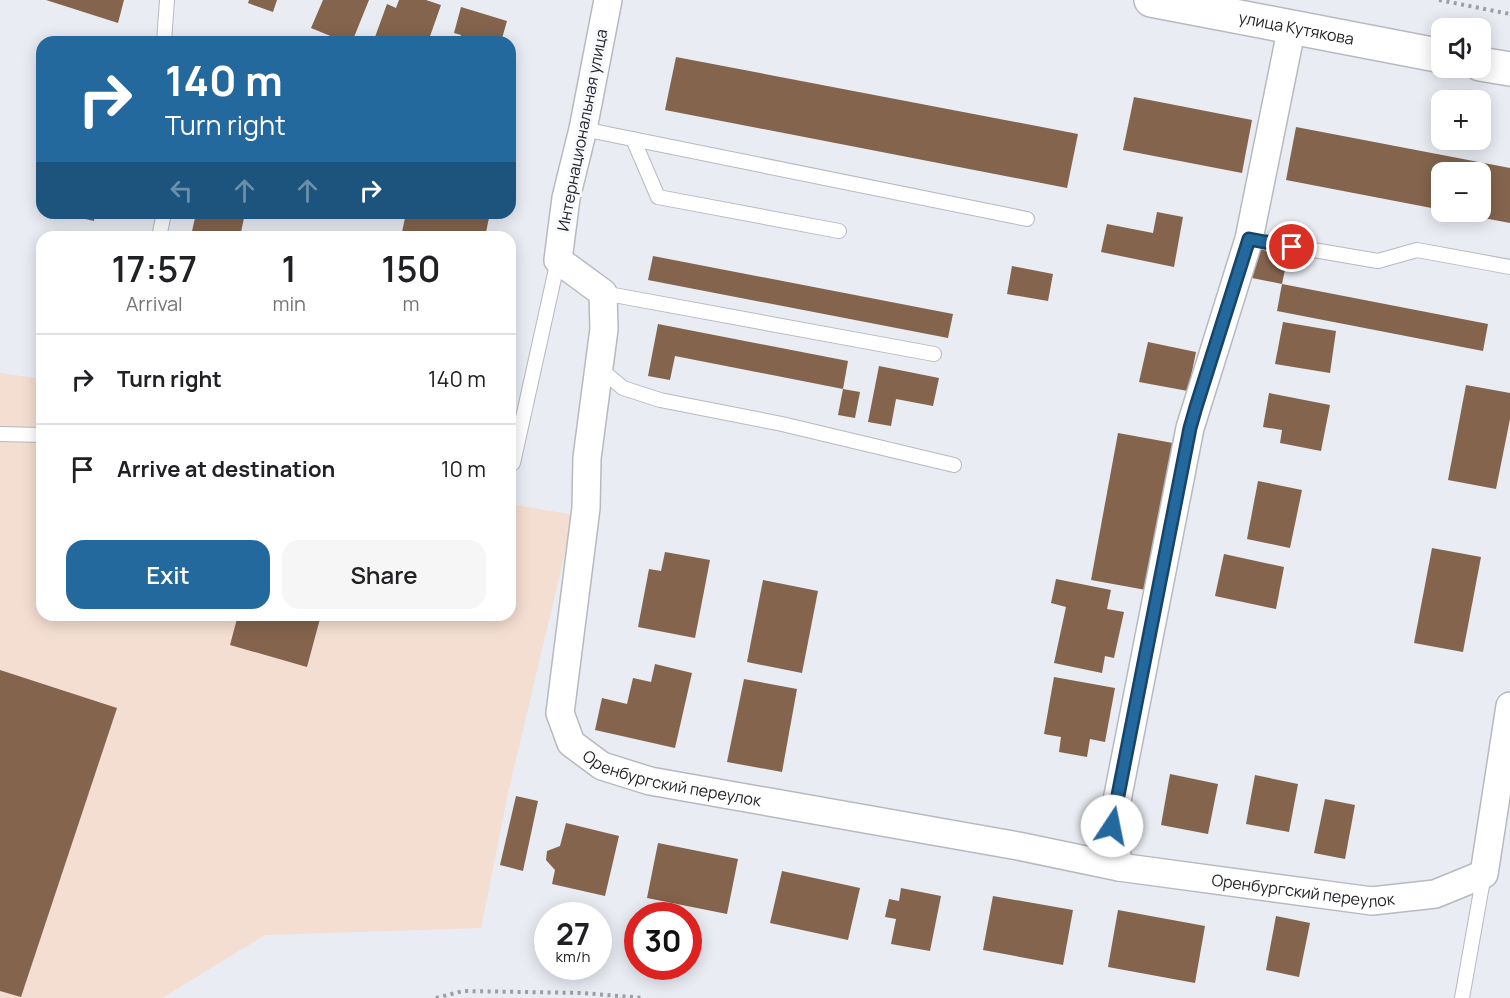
<!DOCTYPE html>
<html lang="en">
<head>
<meta charset="utf-8">
<style>
	:root { --surface:#fff; --page:#f6f6f6; --text:#202124; --muted:#757577; --line:#e0e0e0; --accent:#24699e }
	body { margin:0; font-family:Manrope,sans-serif; background:var(--page); color:var(--text); height:100vh; display:flex; flex-direction:column; font-size:22px; white-space:nowrap }
	* { box-sizing:border-box; margin:0 }
	p { font-size:20px; color:var(--muted) }
	.icon { flex:none; width:33px; height:33px; fill:none; stroke:currentColor; stroke-width:2; stroke-linecap:round; stroke-linejoin:round }
	.map { position:relative; flex:1; overflow:hidden }
	.side { position:absolute; left:36px; top:231px; width:480px; height:390px; display:flex; flex-direction:column; background:var(--surface); border-radius:18px; box-shadow:0 3px 15px #0003 }
	.side>* { flex:none }
	.guide { position:absolute; left:36px; top:36px; width:480px; height:183px; border-radius:18px; box-shadow:0 3px 15px #0003; background:#24699e; color:#fff; overflow:hidden }
	.controls { position:absolute; left:1431px; top:18px; display:grid; gap:12px }
	.controls a { display:grid; place-items:center; width:60px; height:60px; border-radius:12px; background:var(--surface); box-shadow:0 3px 15px #0003; font-size:30px }
	.speed { position:absolute; left:534px; top:902px; display:flex; gap:12px; font-size:30px; font-weight:700; text-align:center }
	.speed>* { display:grid; place-content:center; width:78px; height:78px; border-radius:50%; background:var(--surface); box-shadow:0 3px 15px #0003; line-height:1 }
	.speed small { font-size:15px; font-weight:400 }
	.speed .limit { border:9px solid #d22; background:#fff; color:#111 }
	.pin { position:absolute; display:grid; place-items:center; width:51px; height:51px; color:#fff; margin:-26px; border:3px solid #fff; border-radius:50%; box-shadow:0 2px 6px #0007 }
	.me { position:absolute; width:66px; margin:-33px; rotate:11deg; stroke-linejoin:round; filter:drop-shadow(0 0 4px #0008) }
	.turn { display:flex; align-items:center; gap:21px; height:126px; padding:0 30px; font-size:27px }
	.turn .icon { width:78px; height:78px; stroke-width:2.5 }
	.turn b { display:block; font-size:42px; line-height:51px }
	.lanes { display:flex; align-items:center; height:57px; padding:0 30px; background:#0003; justify-content:center; gap:30px; direction:ltr }
	.lanes .off { opacity:.35 }
	.eta { display:flex; justify-content:space-evenly; align-items:center; height:102px; text-align:center }
	.eta b { font-size:36px; font-weight:600; line-height:42px }
	.action { display:flex; gap:12px; margin-top:auto; padding:12px 30px }
	.action a { flex:1; height:69px; border-radius:18px; background:var(--accent); color:#fff; font-size:24px; font-weight:600; line-height:69px; text-align:center }
	.action a+a { background:var(--page); color:var(--text) }
	ul { padding:0; list-style:none }
	li { display:flex; align-items:center; gap:18px; height:90px; padding:0 30px; border-top:2px solid var(--line) }
	li div { flex:1 }
	li b { display:block; font-size:22px }
	li em { font-style:normal }
	.map>svg:first-child { display:block }
</style>
</head>
<body>
<div class="map">
<svg width="1510" height="998" viewBox="0 0 1510 998">
	<rect width="100%" height="100%" fill="#e9ecf3"/>
	<!-- industrial -->
	<polygon fill="#f4ddd1" points="0,373 42,379 42,615 510,615 510,504 574,515 508,793 481,928 265,935 162,998 0,998"/>
	<!-- building -->
	<g fill="#84644d">
		<polygon points="46,0 124,0 118,23"/>
		<polygon points="249,0 277,0 273,12 248,3"/>
		<polygon points="323,0 369,0 352,42 345,42 311,28"/>
		<polygon points="399,0 426,0 441,5 428,42 388,42 375,37 387,4 396,8"/>
		<polygon points="461,7 507,21 501,42 459,42 461,35 454,33"/>
		<polygon points="676,57 1078,134 1067,188 665,110"/>
		<polygon points="1134,97 1252,120 1242,173 1123,150"/>
		<polygon points="1296,127 1510,168 1510,223 1457,213 1480,212 1480,172 1442,172 1442,210 1286,180"/>
		<polygon points="1157,212 1183,217 1174,267 1101,252 1107,224 1153,233"/>
		<polygon points="59,213 95,213 94,221"/>
		<polygon points="196,213 245,213 240,237 191,236"/>
		<polygon points="406,213 490,213 485,237 401,237"/>
		<polygon points="1258,249 1288,255 1282,284 1252,278"/>
		<polygon points="653,256 953,314 948,338 648,280"/>
		<polygon points="1012,266 1053,274 1048,301 1007,294"/>
		<polygon points="1282,284 1488,324 1483,351 1277,311"/>
		<polygon points="1283,322 1336,331 1330,373 1275,364"/>
		<polygon points="658,324 848,361 843,389 675,356 670,380 648,376"/>
		<polygon points="1148,342 1196,352 1188,391 1139,382"/>
		<polygon points="879,366 939,378 933,406 896,399 891,426 868,422"/>
		<polygon points="1466,385 1510,393 1510,419 1496,489 1448,480"/>
		<polygon points="843,389 860,392 855,418 838,415"/>
		<polygon points="1269,393 1330,405 1321,451 1280,443 1282,430 1263,427"/>
		<polygon points="1118,433 1173,443 1146,590 1091,580"/>
		<polygon points="1258,481 1302,490 1290,548 1247,539"/>
		<polygon points="1432,548 1481,557 1463,652 1414,643"/>
		<polygon points="665,552 710,560 695,638 638,627 649,569 661,571"/>
		<polygon points="1224,554 1284,567 1276,609 1215,596"/>
		<polygon points="1056,579 1111,590 1107,609 1124,612 1114,658 1105,656 1102,673 1054,663 1066,607 1051,603"/>
		<polygon points="763,580 818,591 802,673 747,662"/>
		<polygon points="238,615 321,615 307,667 230,645"/>
		<polygon points="655,664 692,673 675,748 595,730 602,698 627,704 633,678 651,682"/>
		<polygon points="0,670 117,708 21,997 0,991"/>
		<polygon points="1054,677 1115,688 1105,742 1090,739 1087,757 1059,752 1061,737 1044,734"/>
		<polygon points="744,679 797,689 782,772 727,762"/>
		<polygon points="1170,774 1218,784 1208,834 1161,825"/>
		<polygon points="1255,775 1298,784 1289,832 1246,824"/>
		<polygon points="516,796 538,801 523,871 500,865"/>
		<polygon points="1325,799 1355,805 1345,859 1314,853"/>
		<polygon points="566,823 619,836 605,896 552,884 555,870 546,860 547,851 560,846"/>
		<polygon points="658,843 738,859 727,914 647,898"/>
		<polygon points="782,871 860,888 848,940 770,923"/>
		<polygon points="901,888 941,896 930,951 891,944 896,919 885,917 889,899 899,901"/>
		<polygon points="993,896 1073,910 1063,965 983,950"/>
		<polygon points="1118,910 1205,926 1195,983 1108,967"/>
		<polygon points="1276,916 1310,923 1299,977 1266,970"/>
	</g>
	<g fill="none" stroke-linecap="round" stroke-linejoin="round">
		<defs>
			<g id="lane">
				<polyline points="164,42 167,0"/>
				<polyline points="583,129 1027,219"/>
				<polyline points="633,139 658,197 839,231"/>
				<polyline points="159,237 164,213"/>
				<polyline points="1249,239 1378,261 1417,250 1510,267"/>
				<polyline points="603,293 934,354"/>
				<polyline points="600,369 623,388 660,400 782,424 954,465"/>
				<polyline points="0,434 42,435"/>
				<polyline points="513,463 558,260"/>
				<polyline points="1462,998 1484,874"/>
			</g>
			<g id="street">
				<path id="s1" d="M608,0L583,129L566,198L558,260L603,293L604,329L587,458L586,508L560,713L571,743L602,766L650,781L1018,846L1119,867L1372,901L1435,894L1484,874L1510,706"/>
				<polyline points="1119,867 1112,826 1190,428 1249,239 1292,26"/>
			</g>
			<g id="secondary">
				<path id="s2" d="M1151,0L1442,56"/>
				<polyline points="1480,64 1510,69"/>
			</g>
		</defs>
		<!-- lane casing -->
		<use href="#lane" stroke="#b7b9bf" stroke-width="16"/>
		<!-- street casing -->
		<use href="#street" stroke="#b7b9bf" stroke-width="30"/>
		<!-- secondary casing -->
		<use href="#secondary" stroke="#b7b9bf" stroke-width="36"/>
		<!-- path -->
		<g stroke="#9c9ea3" stroke-width="4" stroke-dasharray="3 4.5" stroke-linecap="butt">
			<polyline points="1439,0 1510,14"/>
			<polyline points="436,998 463,991 582,993 644,998"/>
		</g>
		<!-- lane -->
		<use href="#lane" stroke="#fff" stroke-width="14"/>
		<!-- street -->
		<use href="#street" stroke="#fff" stroke-width="27"/>
		<!-- secondary -->
		<use href="#secondary" stroke="#fff" stroke-width="33"/>
	</g>
	<g fill="none" stroke-linecap="round" stroke-linejoin="round">
		<defs>
			<polyline id="route" points="1112,826 1190,428 1196,407 1249,239 1292,247"/>
		</defs>
		<!-- route casing -->
		<use href="#route" stroke="#174467" stroke-width="15"/>
		<!-- route -->
		<use href="#route" stroke="#24699e" stroke-width="10"/>
	</g>
	<g text-anchor="middle" dominant-baseline="central" stroke-width="6" stroke-linejoin="round" paint-order="stroke">
		<!-- street labels -->
		<g font-size="16" fill="#252628" stroke="#f7f9ff">
			<text stroke="none"><textPath href="#s2" startOffset="148">улица Кутякова</textPath></text>
			<text transform="translate(582 130) rotate(-79)">Интернациональная улица</text>
			<text stroke="none"><textPath href="#s1" startOffset="885">Оренбургский переулок</textPath></text>
			<text stroke="none"><textPath href="#s1" startOffset="1527">Оренбургский переулок</textPath></text>
		</g>
	</g>
</svg>
<div class="controls">
<a><svg class="icon" aria-label="sound" viewBox="0 0 24 24"><path d="M4 9h4l5-4v14l-5-4H4zM17 9q2 3 0 6"/></svg></a>
<a>+</a>
<a>−</a>
</div>
<div class="speed"><div>27<small>km/h</small></div><div class="limit">30</div></div>
<div class="pin" style="left:1292px;top:247px;background:#d93025"><svg class="icon" aria-label="arrive" viewBox="0 0 24 24"><path d="M6 21V4h12l-3 4 3 4H6"/></svg></div>
<svg class="me" style="left:1112px;top:826px" viewBox="-20 -20 40 40"><circle r="19" fill="#fff"/><path d="M0-13L10 11 0 6-10 11z" fill="#24699e"/></svg>
<div class="guide">
<div class="turn"><svg class="icon" aria-label="right" viewBox="0 0 24 24"><path d="M7 20v-9h11M14 6l5 5-5 5"/></svg><div><b>140 m</b>Turn right</div></div>
<div class="lanes"><svg class="icon off" aria-label="left" viewBox="0 0 24 24"><path d="M17 20v-9H6M10 6l-5 5 5 5"/></svg><svg class="icon off" aria-label="ahead" viewBox="0 0 24 24"><path d="M12 20V5M6 11l6-6 6 6"/></svg><svg class="icon off" aria-label="ahead" viewBox="0 0 24 24"><path d="M12 20V5M6 11l6-6 6 6"/></svg><svg class="icon" aria-label="right" viewBox="0 0 24 24"><path d="M7 20v-9h11M14 6l5 5-5 5"/></svg></div>
</div>
<section class="side">
<div class="eta">
<div><b>17:57</b><p>Arrival</p></div>
<div><b>1</b><p>min</p></div>
<div><b>150</b><p>m</p></div>
</div>
<ul>
<li><svg class="icon" aria-label="right" viewBox="0 0 24 24"><path d="M7 20v-9h11M14 6l5 5-5 5"/></svg><div><b>Turn right</b></div><em>140 m</em></li>
<li><svg class="icon" aria-label="arrive" viewBox="0 0 24 24"><path d="M6 21V4h12l-3 4 3 4H6"/></svg><div><b>Arrive at destination</b></div><em>10 m</em></li>
</ul>
<div class="action"><a>Exit</a><a>Share</a></div>
</section>
</div>
</body>
</html>
